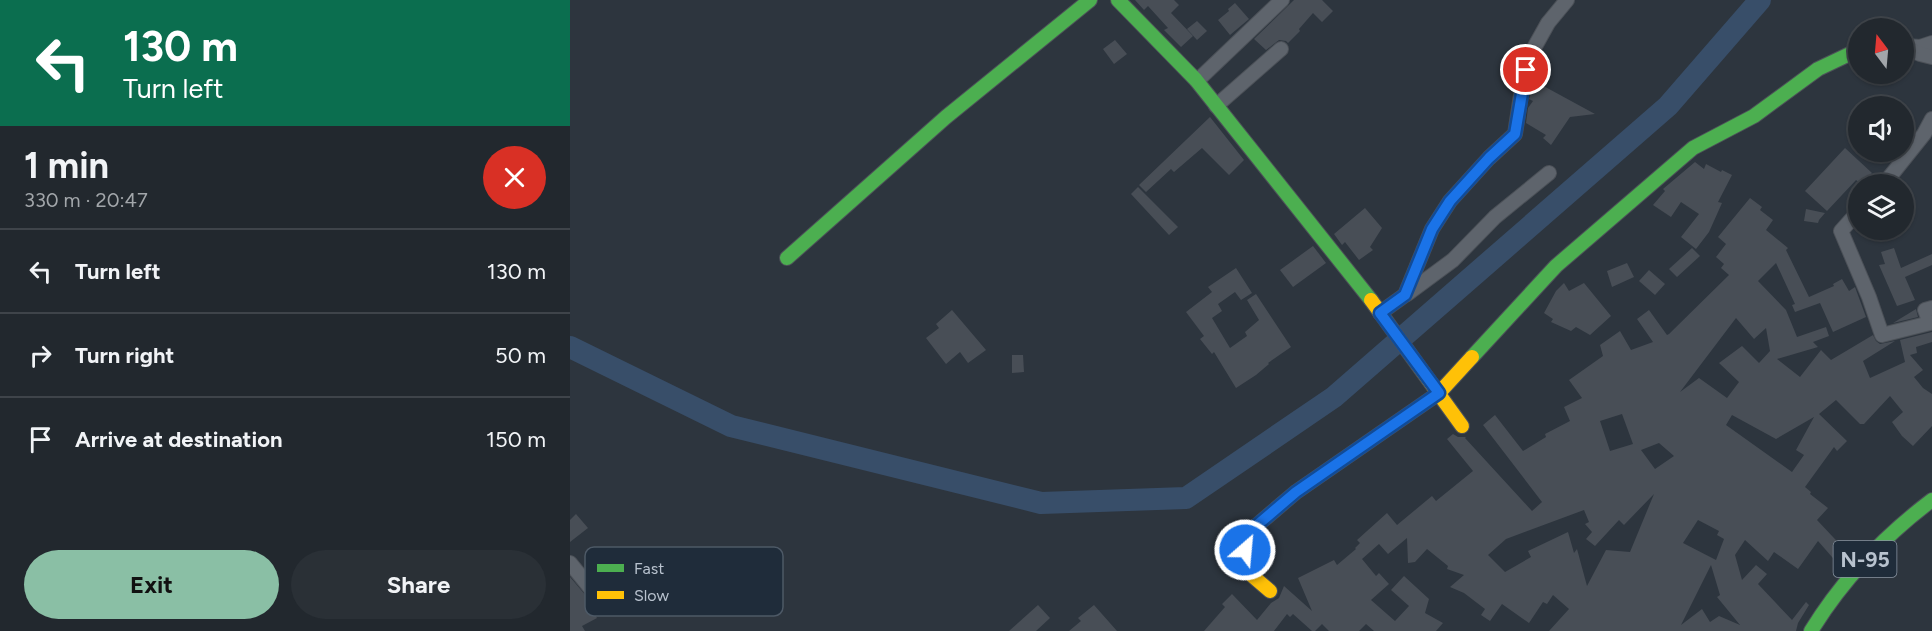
<!DOCTYPE html>
<html lang="en">
<head>
<meta charset="utf-8">
<style>
	:root { --surface:#22282e; --page:#2a3036; --text:#f1f3f6; --muted:#a2a6aa; --line:#3f444a; --accent:#8abfa5 }
	body { margin:0; font-family:Figtree,sans-serif; background:var(--page); color:var(--text); height:100vh; display:flex; flex-direction:column; font-size:22px; white-space:nowrap }
	* { box-sizing:border-box; margin:0 }
	p { font-size:20px; color:var(--muted) }
	.icon { flex:none; width:33px; height:33px; fill:none; stroke:currentColor; stroke-width:2; stroke-linecap:round; stroke-linejoin:round }
	.map { position:relative; flex:1; overflow:hidden }
	.sheet { display:flex; flex-direction:column; background:var(--surface); width:570px }
	.sheet>* { flex:none }
	.banner { background:#0b6e4f; color:#fff; overflow:hidden }
	.needle { width:39px; rotate:344deg }
	.controls { position:absolute; left:1278px; top:18px; display:grid; gap:12px }
	.controls a { display:grid; place-items:center; width:66px; height:66px; border-radius:50%; background:var(--surface); box-shadow:0 2px 4px #0004,0 0 0 2px var(--line); font-size:30px }
	.pin { position:absolute; display:grid; place-items:center; width:51px; height:51px; color:#fff; margin:-26px; border:3px solid #fff; border-radius:50%; box-shadow:0 2px 6px #0007 }
	.me { position:absolute; width:66px; margin:-33px; rotate:27deg; stroke-linejoin:round; filter:drop-shadow(0 0 4px #0008) }
	.turn { display:flex; align-items:center; gap:21px; height:126px; padding:0 24px; font-size:27px }
	.turn .icon { width:78px; height:78px; stroke-width:2.5 }
	.turn b { display:block; font-size:42px; line-height:51px }
	.round { display:grid; place-items:center; flex:none; width:63px; height:63px; border-radius:32px; background:var(--page) }
	.summary { display:flex; align-items:center; justify-content:space-between; height:102px; padding:0 24px }
	h1 { font-size:36px; font-weight:700; line-height:45px }
	.button { display:flex; gap:12px; margin-top:auto; padding:12px 24px }
	.button a { flex:1; height:69px; border-radius:36px; background:var(--accent); color:#111; font-size:24px; font-weight:700; line-height:69px; text-align:center }
	.button a+a { background:var(--page); color:var(--text) }
	ul { padding:0; list-style:none }
	li { display:flex; align-items:center; gap:18px; height:84px; padding:0 24px; border-top:2px solid var(--line) }
	li div { flex:1 }
	li b { display:block; font-size:22px }
	li em { font-style:normal }
	main { display:flex; flex:1; min-height:0 }
	.map>svg:first-child { display:block }
</style>
</head>
<body>
<main>
<section class="sheet">
<div class="banner">
<div class="turn"><svg class="icon" aria-label="left" viewBox="0 0 24 24"><path d="M17 20v-9H6M10 6l-5 5 5 5"/></svg><div><b>130 m</b>Turn left</div></div>
</div>
<div class="summary"><div><h1>1 min</h1><p>330 m · 20:47</p></div><a class="round" style="background:#d93025;color:#fff"><svg class="icon" aria-label="close" viewBox="0 0 24 24"><path d="M6 6l12 12M18 6L6 18"/></svg></a></div>
<ul>
<li><svg class="icon" aria-label="left" viewBox="0 0 24 24"><path d="M17 20v-9H6M10 6l-5 5 5 5"/></svg><div><b>Turn left</b></div><em>130 m</em></li>
<li><svg class="icon" aria-label="right" viewBox="0 0 24 24"><path d="M7 20v-9h11M14 6l5 5-5 5"/></svg><div><b>Turn right</b></div><em>50 m</em></li>
<li><svg class="icon" aria-label="arrive" viewBox="0 0 24 24"><path d="M6 21V4h12l-3 4 3 4H6"/></svg><div><b>Arrive at destination</b></div><em>150 m</em></li>
</ul>
<div class="button"><a>Exit</a><a>Share</a></div>
</section>
<div class="map">
<svg width="1362" height="631" viewBox="0 0 1362 631">
	<rect width="100%" height="100%" fill="#2d353e"/>
	<g fill="none" stroke-linecap="round" stroke-linejoin="round">
		<!-- river -->
		<polyline stroke="#384e69" stroke-width="22" points="0,347 161,426 471,503 616,498 764,397 1098,106 1190,0"/>
	</g>
	<!-- building -->
	<g fill="#484e56" fill-rule="evenodd">
		<polygon points="565,0 604,0 609,5 601,13 623,36 611,47 594,30 598,28 578,6 574,10"/>
		<polygon points="724,0 752,0 763,11 752,22 743,13 729,29 730,31 718,43 716,41 709,40 696,50 684,39"/>
		<polygon points="665,3 679,19 660,35 648,20 659,11 658,9"/>
		<polygon points="627,21 637,31 627,40 617,29"/>
		<polygon points="545,40 557,54 544,64 533,49"/>
		<polygon points="968,83 1025,114 1000,117 981,145 973,138 976,135 956,123 958,108 963,101 959,99 960,96"/>
		<polygon points="640,117 674,160 659,175 632,148 604,172 601,169 576,192 569,185"/>
		<polygon points="1275,148 1302,173 1291,184 1286,180 1257,211 1235,191"/>
		<polygon points="1125,162 1134,169 1136,164 1151,172 1152,170 1162,175 1148,202 1152,203 1139,232 1126,249 1111,237 1129,214 1111,202 1101,217 1083,205 1095,191 1093,189"/>
		<polygon points="568,187 608,227 599,235 561,194"/>
		<path d="M1180,198L1192,207L1190,210L1203,220L1196,230L1218,248L1216,250L1239,297L1264,286L1263,284L1272,279L1279,291L1285,287L1296,317L1263,332L1250,303L1225,312L1222,305L1225,304L1206,263L1188,281L1216,310L1227,337L1256,327L1259,336L1243,342L1248,347L1207,359L1230,377L1251,350L1261,360L1303,335L1306,341L1310,344L1325,341L1293,361L1300,378L1335,362L1330,340L1362,332V342L1346,347L1347,353L1340,355L1353,370L1344,377L1353,388L1362,394V426L1343,446L1332,436L1322,422L1333,412L1320,396L1294,424H1290L1266,400L1249,414L1277,441L1267,451L1264,447L1235,487L1241,492L1240,494L1258,508L1247,520L1279,554L1269,565L1248,541L1228,569L1204,552L1198,561L1175,540L1165,555L1172,580L1186,565L1197,574L1188,584L1222,620L1236,602L1239,605L1228,623L1226,631H979L999,609L983,595L977,604L973,602L959,623L932,604L920,621L911,615L915,609L894,593L880,587L894,575L877,569L878,566L857,549L845,562L838,563L837,538L818,554L809,544L792,559L806,576L809,573L819,584L801,600L825,621L839,606L821,590L834,576L859,599L855,613L873,623L866,631H804L796,624L789,631H759L752,624L745,631H742L723,614L720,617L717,614L704,631H634L655,607L652,604L662,594L687,620L701,603L709,598L714,586L742,611L728,578L764,560L767,565L786,549L785,548L790,543L787,540L817,513L827,525L862,496L866,501L903,471L877,439L883,434L888,437H896L895,438L962,511L972,502L913,425L925,415L953,451L976,437L975,434L1000,421L994,407L1012,398L999,380L1033,356L1030,345L1050,331L1061,350L1083,342L1067,319L1079,310L1097,335L1099,334L1159,275L1151,268L1154,264L1146,257L1156,244L1148,237ZM1166,318L1184,339L1196,328L1200,351L1189,363L1172,346L1149,363L1169,382L1157,398L1129,378L1110,392ZM1052,414L1063,444L1040,451L1030,421ZM1162,415L1206,439L1244,417L1226,450L1234,455L1222,472L1156,425ZM1089,443L1104,456L1085,469L1071,450ZM1084,494L1060,552L1036,550L1017,586L1007,549L1004,553L998,532L958,551L961,557L935,572L918,555L936,539L1014,510L1019,522L1015,524L1022,532L1016,539L1025,546L1049,520L1054,525ZM1128,520L1149,531L1147,535L1154,539L1146,560L1113,543ZM1141,565L1150,595L1147,597L1170,625L1149,616L1140,622L1132,609L1111,625Z"/>
		<polygon points="795,208 812,228 800,247 803,250 789,260 775,242 772,245 764,234"/>
		<polygon points="1236,209 1255,213 1249,220 1248,223 1234,221"/>
		<polygon points="743,246 756,263 723,287 710,270"/>
		<polygon points="1122,248 1130,256 1107,277 1099,269"/>
		<polygon points="1324,248 1331,268 1362,254 1362,265 1335,277 1345,300 1327,306 1309,265 1315,264 1311,252"/>
		<polygon points="1057,263 1064,277 1042,287 1037,271"/>
		<polygon points="666,268 682,293 671,300 665,292 648,304 652,311 642,318 660,348 677,336 675,332 689,320 677,300 686,294 721,347 698,363 699,364 686,375 666,388 644,352 642,354 630,339 634,336 616,312 642,292 638,287"/>
		<polygon points="1079,270 1095,284 1085,295 1069,281"/>
		<polygon points="994,283 999,291 1014,283 1041,316 1020,335 1006,327 1001,331 981,322 983,319 974,313 986,291"/>
		<polygon points="1346,309 1348,317 1323,323"/>
		<polygon points="382,310 416,350 398,363 390,352 376,364 356,338 369,328 366,324"/>
		<polygon points="442,355 453,355 454,372 442,373"/>
		<polygon points="6,514 18,528 0,542 0,520"/>
		<polygon points="0,577 23,604 32,602 35,594 33,589 49,578 64,599 47,611 40,601 23,611 27,618 12,626 15,631 0,631"/>
		<polygon points="468,605 480,618 466,631 439,631"/>
		<polygon points="524,605 547,631 499,631 511,621 508,618"/>
	</g>
	<g fill="none" stroke-linecap="round" stroke-linejoin="round">
		<defs>
			<g id="street">
				<polyline points="1336,46 1350,47 1362,43"/>
				<polyline points="1334,47 1350,54 1362,57"/>
				<polyline points="627,81 712,0"/>
				<polyline points="646,106 711,49"/>
				<polyline points="1314,184 1354,134 1362,119"/>
				<polyline points="1288,212 1271,231 1299,297 1312,335 1360,323 1355,310 1362,308"/>
				<polyline points="837,294 883,260 925,217 979,173"/>
				<polyline points="810,313 835,295 862,229 880,201 919,158 945,134 953,82 959,57 978,23 997,0"/>
				<polyline points="0,563 26,595"/>
			</g>
			<g id="fast">
				<polyline points="548,0 626,80 801,300"/>
				<polyline points="217,258 376,117 520,0"/>
				<polyline points="902,357 986,266 1123,148 1184,116 1248,69 1288,50"/>
				<path d="M1241,631C1273,579 1313,537 1362,500"/>
			</g>
			<g id="slow">
				<polyline points="801,300 892,426"/>
				<polyline points="700,591 672,567 679,532 726,492 869,393 902,357"/>
			</g>
		</defs>
		<!-- street casing -->
		<use href="#street" stroke="#4c5158" stroke-width="16"/>
		<!-- fast casing -->
		<use href="#fast" stroke="#4c5158" stroke-width="16"/>
		<!-- slow casing -->
		<use href="#slow" stroke="#4c5158" stroke-width="16"/>
		<!-- street -->
		<use href="#street" stroke="#5e646c" stroke-width="14"/>
		<!-- fast -->
		<use href="#fast" stroke="#4caf50" stroke-width="14"/>
		<!-- slow -->
		<use href="#slow" stroke="#ffc107" stroke-width="14"/>
	</g>
	<g fill="none" stroke-linecap="round" stroke-linejoin="round">
		<defs>
			<polyline id="route" points="675,550 679,532 726,492 869,393 810,313 835,295 862,229 880,201 919,158 945,134 956,70"/>
		</defs>
		<!-- route casing -->
		<use href="#route" stroke="#114b97" stroke-width="15"/>
		<!-- route -->
		<use href="#route" stroke="#1a73e8" stroke-width="10"/>
	</g>
	<g text-anchor="middle" dominant-baseline="central" stroke-width="5" stroke-linejoin="round" paint-order="stroke">
		<!-- shield labels -->
		<rect fill="#1f2c3a" stroke="#8a95a2" stroke-width="1.5" x="1263.5" y="541" width="63" height="36" rx="4.5"/>
		<g font-size="21" font-weight="bold" fill="#b8c2ce">
			<text x="1295" y="559">N-95</text>
		</g>
	</g>
	<!-- legend -->
	<rect x="15" y="547" width="198" height="69" rx="9" fill="#1f2c3a" stroke="#4d5966" stroke-width="1.5"/>
	<rect x="27" y="564" width="27" height="8" fill="#4caf50"/>
	<rect x="27" y="591" width="27" height="8" fill="#ffc107"/>
	<g font-size="16" fill="#b8c2ce">
		<text x="64" y="574">Fast</text>
		<text x="64" y="601">Slow</text>
	</g>
</svg>
<div class="controls">
<a><svg class="needle" viewBox="-14 -14 28 28"><path d="M0-13l5 13h-10z" fill="#e53935"/><path d="M0 13l5-13h-10z" fill="#a2a6aa"/></svg></a>
<a><svg class="icon" aria-label="sound" viewBox="0 0 24 24"><path d="M4 9h4l5-4v14l-5-4H4zM17 9q2 3 0 6"/></svg></a>
<a><svg class="icon" aria-label="layers" viewBox="0 0 24 24"><path d="M12 4l9 5-9 5-9-5zM3 14l9 5 9-5"/></svg></a>
</div>
<div class="pin" style="left:956px;top:70px;background:#d93025"><svg class="icon" aria-label="arrive" viewBox="0 0 24 24"><path d="M6 21V4h12l-3 4 3 4H6"/></svg></div>
<svg class="me" style="left:675px;top:550px" viewBox="-20 -20 40 40"><circle r="17" fill="#1a73e8" stroke="#fff" stroke-width="3"/><path d="M0-11L8 9 0 5-8 9z" fill="#fff"/></svg>
</div>
</main>
</body>
</html>
